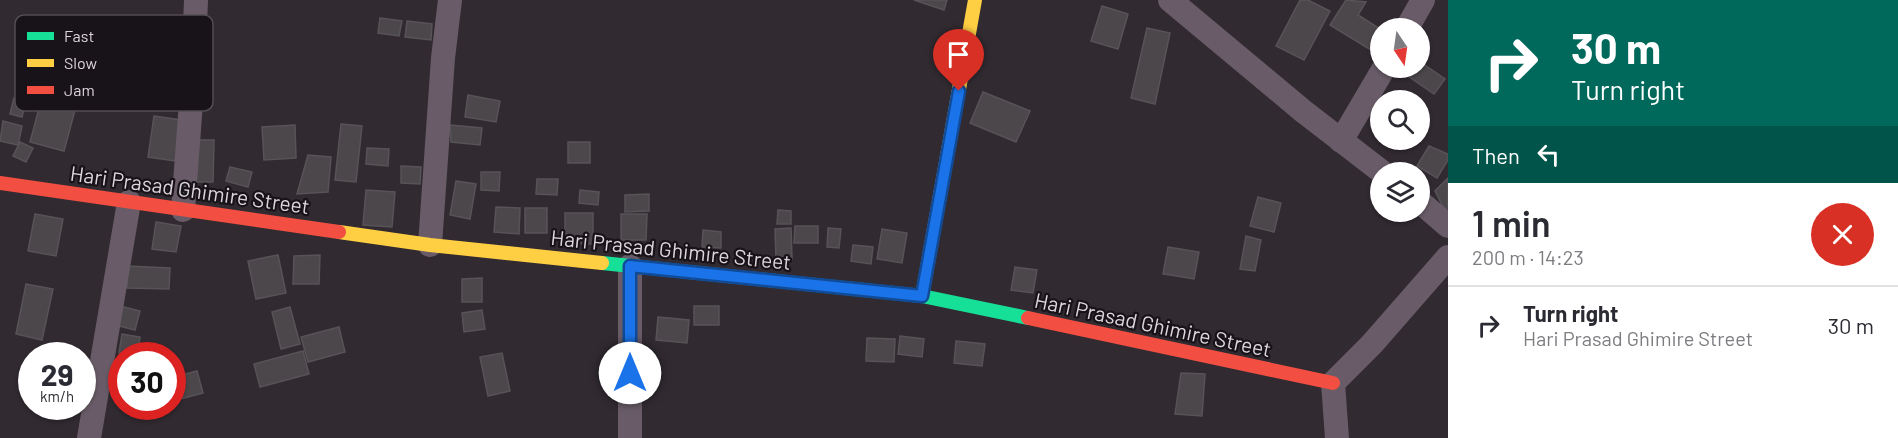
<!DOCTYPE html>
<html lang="en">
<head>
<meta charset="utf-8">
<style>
	:root { --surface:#fff; --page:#f7f7f7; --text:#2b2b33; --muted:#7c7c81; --line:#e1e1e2 }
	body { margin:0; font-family:Barlow,sans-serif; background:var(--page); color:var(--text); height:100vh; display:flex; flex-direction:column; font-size:22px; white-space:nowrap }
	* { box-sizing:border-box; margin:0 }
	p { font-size:20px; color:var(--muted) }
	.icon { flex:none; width:33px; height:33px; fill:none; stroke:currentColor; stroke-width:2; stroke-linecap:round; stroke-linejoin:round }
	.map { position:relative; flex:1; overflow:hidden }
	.drawer { display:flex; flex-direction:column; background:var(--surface); width:450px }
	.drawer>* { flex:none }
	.banner { background:#00695c; color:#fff; overflow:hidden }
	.needle { width:39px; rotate:167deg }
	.buttons { position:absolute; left:1370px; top:18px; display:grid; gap:12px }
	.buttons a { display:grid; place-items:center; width:60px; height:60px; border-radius:50%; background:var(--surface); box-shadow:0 2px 4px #0004; font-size:30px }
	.speed { position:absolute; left:18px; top:342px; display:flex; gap:12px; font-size:30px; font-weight:700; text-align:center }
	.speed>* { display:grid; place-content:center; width:78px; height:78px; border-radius:50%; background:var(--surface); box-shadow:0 2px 4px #0004; line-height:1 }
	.speed small { font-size:15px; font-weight:400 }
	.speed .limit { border:9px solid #d22; background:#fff; color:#111 }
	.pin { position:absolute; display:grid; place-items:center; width:51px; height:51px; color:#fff; margin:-62px -26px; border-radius:50% 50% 50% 0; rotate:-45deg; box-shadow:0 0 6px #0007 }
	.pin .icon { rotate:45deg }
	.me { position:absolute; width:66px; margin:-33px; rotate:0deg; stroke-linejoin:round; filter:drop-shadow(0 0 4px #0008) }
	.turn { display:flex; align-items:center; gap:21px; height:126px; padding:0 24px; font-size:27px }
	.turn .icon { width:78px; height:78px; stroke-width:2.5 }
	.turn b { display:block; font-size:42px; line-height:51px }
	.then { display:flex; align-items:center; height:57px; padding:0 24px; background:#0003; gap:12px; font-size:22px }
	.round { display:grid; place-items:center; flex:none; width:63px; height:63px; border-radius:32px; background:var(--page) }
	.headline { display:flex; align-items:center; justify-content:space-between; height:102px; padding:0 24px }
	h1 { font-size:36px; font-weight:600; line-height:45px }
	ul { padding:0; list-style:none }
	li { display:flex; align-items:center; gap:18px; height:78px; padding:0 24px; border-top:2px solid var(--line) }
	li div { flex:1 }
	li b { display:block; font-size:22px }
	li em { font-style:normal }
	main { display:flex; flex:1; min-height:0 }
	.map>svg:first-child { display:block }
</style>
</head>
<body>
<main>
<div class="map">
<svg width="1448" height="438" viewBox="0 0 1448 438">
	<rect width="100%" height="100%" fill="#312b31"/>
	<!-- building -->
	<g fill="#4b474b" stroke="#575357" stroke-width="1.5">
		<polygon points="914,0 947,0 944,10"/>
		<polygon points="1300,0 1308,0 1330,11 1304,60 1276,46"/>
		<polygon points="1346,0 1366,2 1358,15 1380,29 1379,55 1330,25"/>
		<polygon points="1102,6 1128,14 1118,49 1091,41"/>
		<polygon points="380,18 402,21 399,36 378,33"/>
		<polygon points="407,21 432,24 431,40 405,37"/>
		<polygon points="1147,28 1170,33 1155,104 1131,98"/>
		<polygon points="1419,61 1445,79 1434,94 1399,70 1401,68 1419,68"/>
		<polygon points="983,92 1030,111 1016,142 970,123"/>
		<polygon points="468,95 500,101 496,122 465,117"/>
		<polygon points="14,98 26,101 22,117 10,114"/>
		<polygon points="41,101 75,110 64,151 30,142"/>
		<polygon points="154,116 181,120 175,161 148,157"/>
		<polygon points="3,121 22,126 18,145 0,141"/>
		<polygon points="341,124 362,126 356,182 335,180"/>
		<polygon points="295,125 296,158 264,160 262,127"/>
		<polygon points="450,125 482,128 480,145 451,142"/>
		<polygon points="192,140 214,140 213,182 191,182"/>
		<polygon points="20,142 33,148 26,162 13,156"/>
		<rect x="568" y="142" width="22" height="21"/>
		<polygon points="1429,146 1448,154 1448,160 1437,178 1417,166"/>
		<polygon points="367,148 389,149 388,166 366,164"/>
		<polygon points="308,155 331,157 328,192 297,194"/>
		<polygon points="401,166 421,167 420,184 401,183"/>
		<polygon points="230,167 252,172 248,187 226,181"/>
		<polygon points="481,172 500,172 499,191 481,190"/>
		<polygon points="1448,178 1448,208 1445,211 1435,191"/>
		<polygon points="537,179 558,179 557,195 536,194"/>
		<polygon points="456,181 476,184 470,219 450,215"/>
		<polygon points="366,190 395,192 392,227 363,225"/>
		<polygon points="580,190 599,192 598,205 579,203"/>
		<polygon points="649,194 649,211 625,212 625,195"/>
		<polygon points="1258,197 1281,203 1274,232 1250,226"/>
		<polygon points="496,207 520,208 519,234 494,232"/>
		<rect x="525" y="208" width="22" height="25"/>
		<polygon points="778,210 791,211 791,224 777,224"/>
		<polygon points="565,213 593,213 593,244 565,243"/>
		<polygon points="35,214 63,219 56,256 28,251"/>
		<polygon points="621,214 647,214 646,240 621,240"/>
		<polygon points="156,222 181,226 176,252 152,249"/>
		<polygon points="795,226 818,226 818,243 794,243"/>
		<polygon points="791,228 792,259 776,260 775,229"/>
		<polygon points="828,228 841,229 839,248 827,247"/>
		<polygon points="882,229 907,233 902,263 877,259"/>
		<polygon points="703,230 721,232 721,248 702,247"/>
		<polygon points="1246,236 1261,240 1255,271 1240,269"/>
		<polygon points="853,245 873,247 871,264 851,261"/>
		<polygon points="1168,247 1199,252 1194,279 1163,274"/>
		<polygon points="278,255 286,293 256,299 248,261"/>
		<polygon points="320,255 319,284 293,284 294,256"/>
		<polygon points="127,266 170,268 169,289 127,288"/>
		<polygon points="1015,267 1037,270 1033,293 1011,290"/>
		<polygon points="482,278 482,302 462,302 462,279"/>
		<polygon points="26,284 53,289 42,340 16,334"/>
		<polygon points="120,306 140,311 135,330 115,325"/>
		<rect x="694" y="306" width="25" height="19"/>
		<polygon points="290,307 300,344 281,349 272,312"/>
		<polygon points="482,310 485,329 464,332 462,313"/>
		<polygon points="658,317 689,320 687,343 656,340"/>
		<polygon points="339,327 345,352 308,362 301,337"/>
		<polygon points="122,334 140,337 137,356 119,353"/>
		<polygon points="900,336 924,339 922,357 898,354"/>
		<polygon points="867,338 895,339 894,362 866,361"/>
		<polygon points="956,341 985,344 982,366 954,363"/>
		<polygon points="303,351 309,374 260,387 254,364"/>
		<polygon points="502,353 510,391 488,396 480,357"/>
		<polygon points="197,371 203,393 173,401 172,387 184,384 182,375"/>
		<polygon points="1181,373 1205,374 1202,416 1175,414"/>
	</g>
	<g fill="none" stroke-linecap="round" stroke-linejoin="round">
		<!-- street -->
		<g stroke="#695c68" stroke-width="24">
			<polyline points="1170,0 1303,111 1382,172"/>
			<polyline points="1407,28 1423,0"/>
			<polyline points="1341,141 1384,68"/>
			<polyline points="1419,201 1448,226"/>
			<polyline points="183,210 193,75 196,0"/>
			<polyline points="430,245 443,58 450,0"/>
			<polyline points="630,266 630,438"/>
			<polyline points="89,438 129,202"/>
			<polyline points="1337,438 1333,383 1372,344 1448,257"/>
		</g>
		<!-- fast -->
		<polyline stroke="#16e098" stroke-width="14" points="602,263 922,296 1028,318"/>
		<!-- slow -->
		<g stroke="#ffcf43" stroke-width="14">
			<polyline points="339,232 430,245 602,263"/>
			<polyline points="922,296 975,0"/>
		</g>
		<!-- jam -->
		<g stroke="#f24e42" stroke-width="14">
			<polyline points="0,183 339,232"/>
			<polyline points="1028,318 1333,383"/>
		</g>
	</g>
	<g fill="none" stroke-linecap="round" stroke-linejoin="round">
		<defs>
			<polyline id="route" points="630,373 630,266 922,296 959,91"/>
		</defs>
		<!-- route casing -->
		<use href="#route" stroke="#114b97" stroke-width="15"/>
		<!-- route -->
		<use href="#route" stroke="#1a73e8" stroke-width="10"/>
	</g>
	<g text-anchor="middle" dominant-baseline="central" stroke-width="4.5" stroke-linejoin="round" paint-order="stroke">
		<!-- street labels -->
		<g font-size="21" fill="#ddd6dd" stroke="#181318">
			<text transform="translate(190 189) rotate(8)">Hari Prasad Ghimire Street</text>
			<text transform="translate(671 249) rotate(6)">Hari Prasad Ghimire Street</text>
			<text transform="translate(1153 324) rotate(12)">Hari Prasad Ghimire Street</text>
		</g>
	</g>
	<!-- legend -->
	<rect x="15" y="15" width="198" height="96" rx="9" fill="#181318" stroke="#534e53" stroke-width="1.5"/>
	<rect x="27" y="32" width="27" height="8" fill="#16e098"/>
	<rect x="27" y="59" width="27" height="8" fill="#ffcf43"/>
	<rect x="27" y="86" width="27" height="8" fill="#f24e42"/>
	<g font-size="16" fill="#ddd6dd">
		<text x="64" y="42">Fast</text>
		<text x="64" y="69">Slow</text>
		<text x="64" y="96">Jam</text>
	</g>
</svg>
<div class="buttons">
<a><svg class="needle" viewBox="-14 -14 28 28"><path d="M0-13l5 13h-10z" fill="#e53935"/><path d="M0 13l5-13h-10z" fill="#7c7c81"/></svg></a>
<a><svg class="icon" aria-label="search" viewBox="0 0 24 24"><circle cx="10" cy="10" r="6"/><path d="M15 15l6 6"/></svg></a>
<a><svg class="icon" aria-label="layers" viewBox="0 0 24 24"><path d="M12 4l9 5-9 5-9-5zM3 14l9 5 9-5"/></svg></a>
</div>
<div class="speed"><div>29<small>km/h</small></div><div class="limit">30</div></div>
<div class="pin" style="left:959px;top:91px;background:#d93025"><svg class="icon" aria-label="arrive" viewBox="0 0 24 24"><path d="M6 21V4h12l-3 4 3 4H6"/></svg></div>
<svg class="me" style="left:630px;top:373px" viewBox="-20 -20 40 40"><circle r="19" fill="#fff"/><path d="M0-13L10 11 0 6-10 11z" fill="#1a73e8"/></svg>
</div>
<section class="drawer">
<div class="banner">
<div class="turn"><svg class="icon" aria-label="right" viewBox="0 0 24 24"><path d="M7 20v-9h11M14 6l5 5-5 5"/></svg><div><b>30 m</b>Turn right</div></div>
<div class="then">Then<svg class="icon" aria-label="left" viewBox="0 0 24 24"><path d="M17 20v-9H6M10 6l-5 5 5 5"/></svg></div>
</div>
<div class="headline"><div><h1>1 min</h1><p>200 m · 14:23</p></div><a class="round" style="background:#d93025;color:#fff"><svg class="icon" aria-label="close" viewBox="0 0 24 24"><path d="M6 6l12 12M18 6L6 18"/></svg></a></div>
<ul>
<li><svg class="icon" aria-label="right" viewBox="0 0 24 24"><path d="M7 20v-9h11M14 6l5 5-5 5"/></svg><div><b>Turn right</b><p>Hari Prasad Ghimire Street</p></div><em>30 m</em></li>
</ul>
</section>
</main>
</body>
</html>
